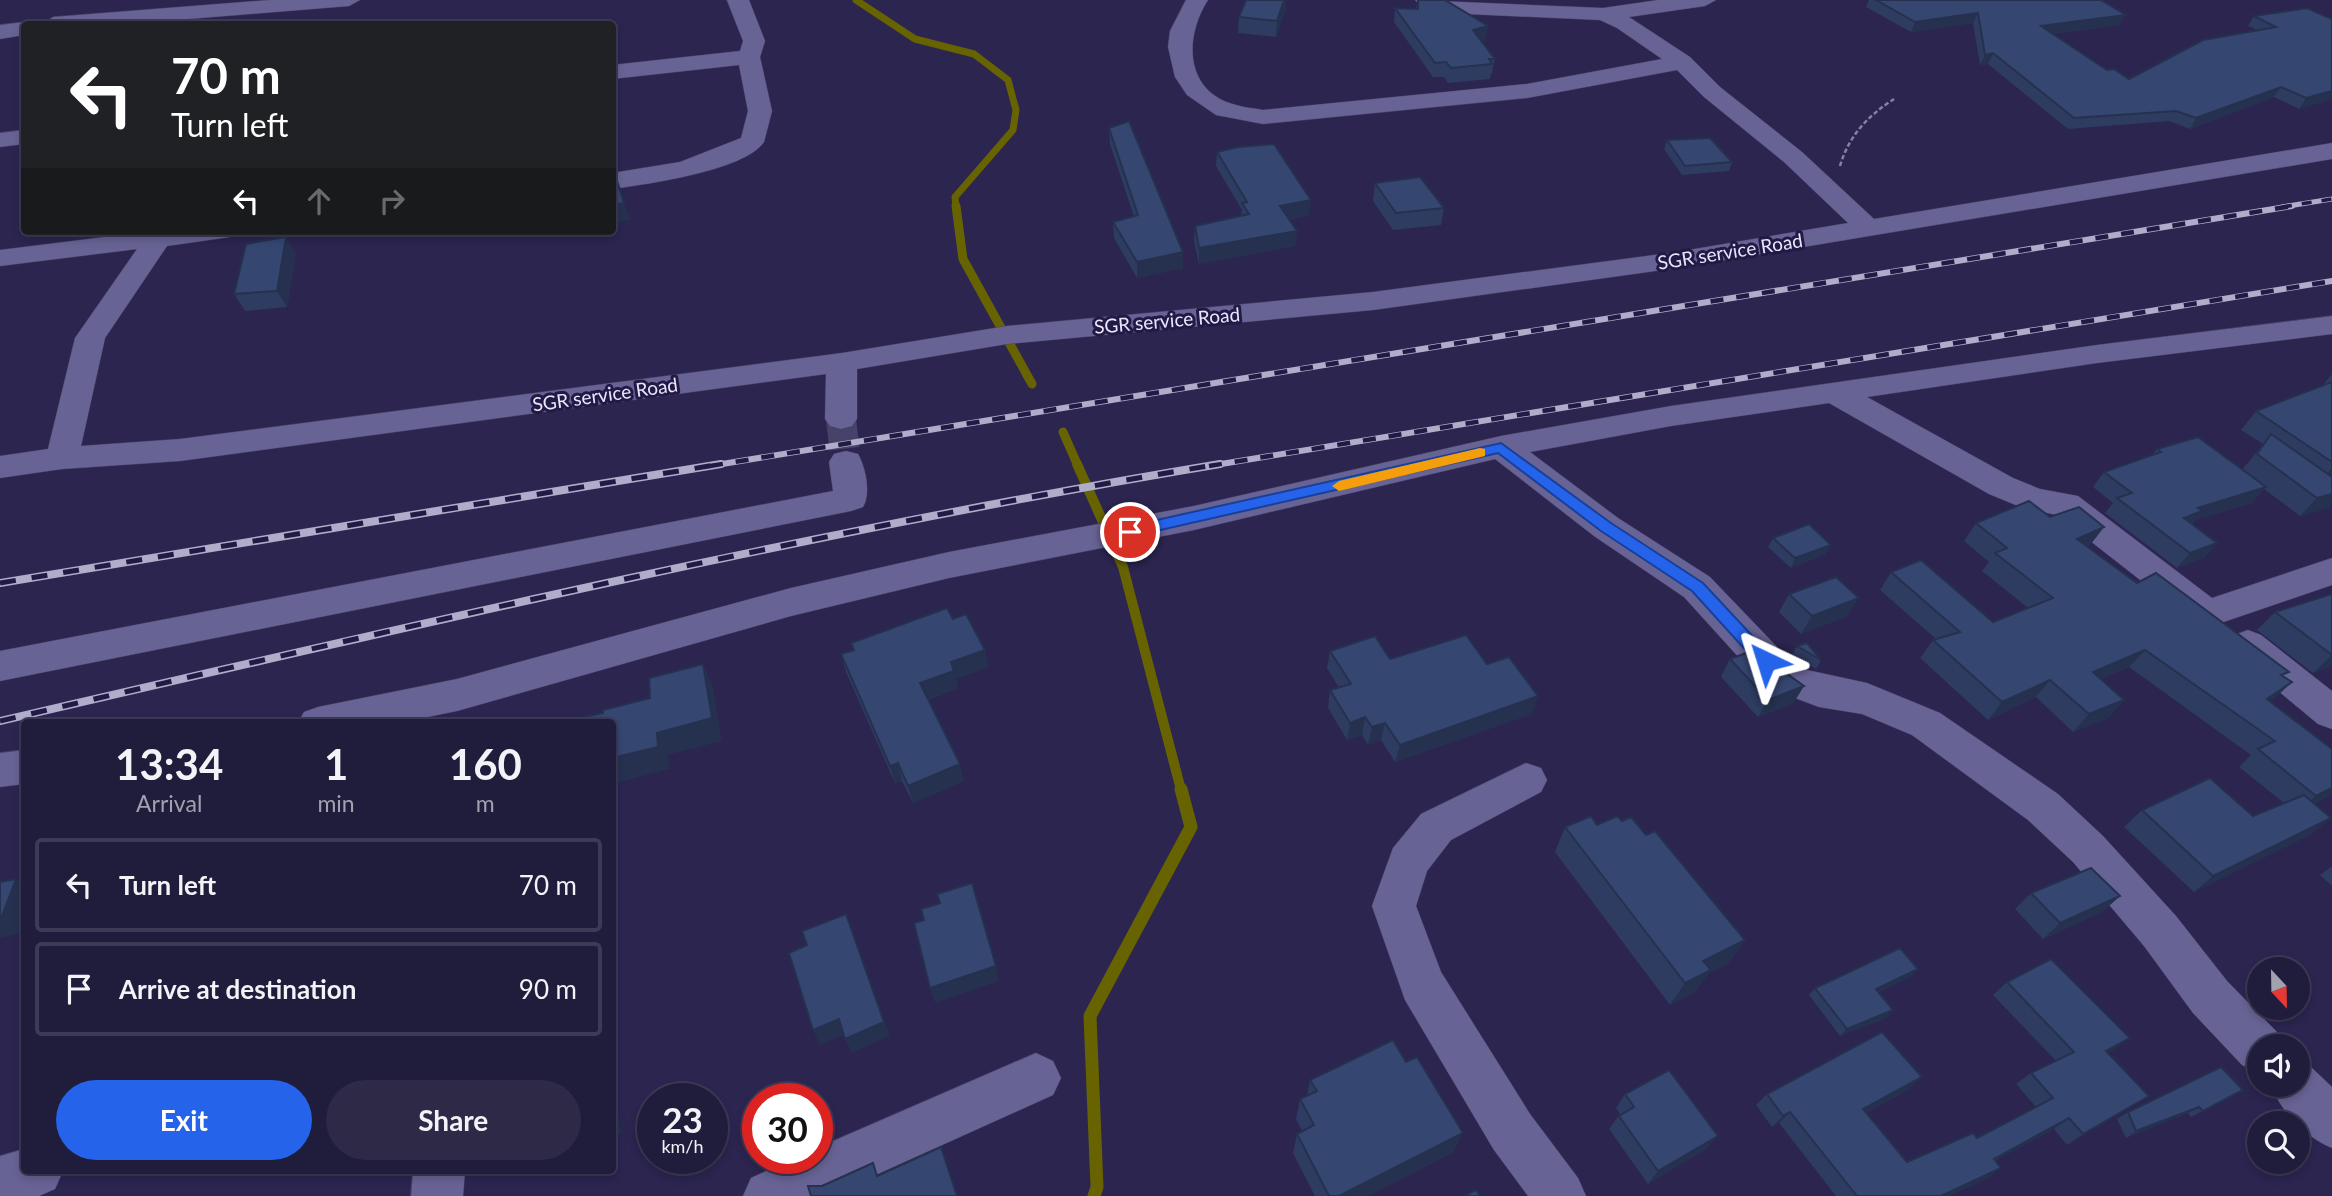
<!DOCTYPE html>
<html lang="en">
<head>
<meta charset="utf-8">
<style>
	:root { --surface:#201c3c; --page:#2d2947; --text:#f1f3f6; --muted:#a2a1af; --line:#3d3a56; --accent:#2563eb }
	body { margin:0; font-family:Lato,sans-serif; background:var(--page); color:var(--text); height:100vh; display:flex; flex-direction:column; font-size:26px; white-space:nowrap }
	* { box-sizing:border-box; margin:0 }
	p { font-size:23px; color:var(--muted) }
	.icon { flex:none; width:38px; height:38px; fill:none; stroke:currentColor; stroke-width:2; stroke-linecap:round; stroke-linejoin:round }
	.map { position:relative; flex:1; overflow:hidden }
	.details { position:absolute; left:21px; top:719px; width:595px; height:455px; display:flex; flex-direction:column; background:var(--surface); border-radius:7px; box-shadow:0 4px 10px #0003,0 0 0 2px var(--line) }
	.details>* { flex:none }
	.top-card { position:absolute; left:21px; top:21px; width:595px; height:214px; border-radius:7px; box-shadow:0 4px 10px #0003,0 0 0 2px var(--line); background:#202124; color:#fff; overflow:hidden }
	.needle { width:46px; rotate:158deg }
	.buttons { position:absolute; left:2247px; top:957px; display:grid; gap:14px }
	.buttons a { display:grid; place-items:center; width:63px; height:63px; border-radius:50%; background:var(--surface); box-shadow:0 4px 10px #0003,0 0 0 2px var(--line); font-size:35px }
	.speed { position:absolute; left:637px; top:1083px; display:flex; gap:14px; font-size:35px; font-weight:700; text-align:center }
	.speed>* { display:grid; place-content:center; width:91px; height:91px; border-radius:50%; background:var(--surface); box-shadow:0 4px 10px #0003,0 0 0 2px var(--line); line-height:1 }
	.speed small { font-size:18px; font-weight:400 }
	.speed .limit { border:10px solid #d22; background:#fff; color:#111 }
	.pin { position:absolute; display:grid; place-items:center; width:60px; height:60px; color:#fff; margin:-30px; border:4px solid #fff; border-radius:50%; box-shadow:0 2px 7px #0007 }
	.me { position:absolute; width:77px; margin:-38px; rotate:319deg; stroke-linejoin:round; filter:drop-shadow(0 0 5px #0008) }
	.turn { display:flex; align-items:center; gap:24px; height:147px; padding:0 35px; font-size:32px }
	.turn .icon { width:91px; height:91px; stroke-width:2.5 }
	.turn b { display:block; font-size:49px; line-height:60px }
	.lanes { display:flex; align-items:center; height:66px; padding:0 35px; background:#0003; justify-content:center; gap:35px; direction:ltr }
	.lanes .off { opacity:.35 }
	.eta { display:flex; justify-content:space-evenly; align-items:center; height:119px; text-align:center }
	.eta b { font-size:42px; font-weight:700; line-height:49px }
	.primary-button { display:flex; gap:14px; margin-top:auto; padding:14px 35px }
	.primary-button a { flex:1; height:80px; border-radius:42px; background:var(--accent); color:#fff; font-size:28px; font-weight:700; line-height:80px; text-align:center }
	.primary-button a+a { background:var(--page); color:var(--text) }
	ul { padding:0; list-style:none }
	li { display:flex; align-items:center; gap:21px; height:94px; margin:0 14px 10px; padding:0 21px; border:4px solid var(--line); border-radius:7px }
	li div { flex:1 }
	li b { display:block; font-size:26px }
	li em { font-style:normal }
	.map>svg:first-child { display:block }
</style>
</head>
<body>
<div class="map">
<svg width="2332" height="1196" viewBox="0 0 2332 1196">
	<rect width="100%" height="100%" fill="#2b2550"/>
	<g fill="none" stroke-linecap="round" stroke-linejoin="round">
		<!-- stream-far3 -->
		<polyline stroke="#676300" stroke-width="7" points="856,0 915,39 974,54 1008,80 1016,110 1013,130 955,197 956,207"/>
		<!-- stream-far2 -->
		<g stroke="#676300" stroke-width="9">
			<polyline points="956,206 963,259 1032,384"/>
			<polyline points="1063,432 1078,466"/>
		</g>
		<!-- stream-far1 -->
		<polyline stroke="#676300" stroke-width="10" points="1077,464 1123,567 1181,790"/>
		<!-- stream -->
		<polyline stroke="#676300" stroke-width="13" points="1094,1196 1097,1187 1090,1016 1191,827 1181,789"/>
		<!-- minor-tunnel -->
		<polyline stroke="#47426a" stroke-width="30" stroke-dasharray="30 15" stroke-linecap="butt" points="841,419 846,462"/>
		<defs>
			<g id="minor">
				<polygon points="270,0 360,0 349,6 127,24 42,24 53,17"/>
				<path d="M727,0H749L765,41L760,57L772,111L764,142C744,171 647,184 612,189V173L680,162L741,138L748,111L739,65L612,79V65L740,51L743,41Z"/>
				<path d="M1186,0H1208C1184,37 1184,92 1236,105C1245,108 1254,108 1263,110L1527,84L1662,59L1617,28L1600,20L1466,14L1419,4L1415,0L1603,8L1658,0H1716L1705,6L1629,17L1690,57L1720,87L1802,152L1874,219L2332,143V159L1677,268L1373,310L1007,344L857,369V419L852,426L841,429L830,426L825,419L826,374L180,461L62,469L0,478V456L48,449L75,338L137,249L0,266V250L153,231H234L230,237L167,246L105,338L81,446L180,439L842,353L1007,326L1373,292L1677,252L1848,223L1784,162L1704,97L1677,70L1527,98L1263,124L1216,115L1187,95L1175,77L1168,47L1170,31Z"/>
				<polygon points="24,22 32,24 24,24 24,35 0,39 0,25"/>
				<polygon points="24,130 24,144 0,147 0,133"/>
				<polygon points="2332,316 2332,334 2097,363 1867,397 2013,478 2040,489 2078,496 2212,598 2332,558 2332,585 2209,627 2196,623 2193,617 2185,615 2057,515 2023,508 1989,494 1829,403 1671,426 1530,452 1618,518 1710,577 1780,650 1807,670 1867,683 1940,713 2058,794 2103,836 2176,916 2227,981 2276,1031 2283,1046 2259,1046 2259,1072 2242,1065 2193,1013 2144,946 2073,862 2028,820 1912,735 1862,714 1819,707 1779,692 1752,672 1684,597 1594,536 1495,459 1194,530 949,578 791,616 457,711 398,723 298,723 304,712 318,707 457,679 791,588 949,552 1194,506 1501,436 1671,406 2097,345"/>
				<path d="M846,451L858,454C866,468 871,494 863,507L851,511L0,681V651L833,491L829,462L834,454Z"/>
				<polygon points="2248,630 2261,635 2332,691 2332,729 2318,724 2235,655 2229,645 2235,635"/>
				<polygon points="24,750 24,784 0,787 0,753"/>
				<polygon points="1526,763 1541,768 1547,780 1541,792 1451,840 1427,871 1416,906 1441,972 1530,1114 1578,1178 1586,1196 1528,1196 1494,1150 1405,1000 1372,906 1393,848 1421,814"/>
				<polygon points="1036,1053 1053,1061 1061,1078 1053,1095 829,1196 743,1196 751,1178 794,1158 817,1158 817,1148"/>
				<path d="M2298,1061L2312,1068L2332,1087V1148C2305,1137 2282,1112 2270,1085H2298Z"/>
				<polygon points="24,1149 24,1171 63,1171 55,1189 39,1196 0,1196 0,1156"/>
				<polygon points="413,1171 465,1171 463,1196 411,1196"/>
			</g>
		</defs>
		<!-- minor casing -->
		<use href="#minor" stroke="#474065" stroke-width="1"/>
		<!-- path -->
		<path stroke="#8682a4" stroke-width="2.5" stroke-dasharray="4.5 2.5" stroke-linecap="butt" d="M1840,166C1849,135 1868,116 1894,99"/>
		<!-- minor -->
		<use href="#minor" fill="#676394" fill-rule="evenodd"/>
		<defs>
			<polyline id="rail-far2" points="2282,207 2332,199"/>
			<g id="rail-far1">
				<polyline points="710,466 2292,206"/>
				<polyline points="1209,466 2332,281"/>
			</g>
			<g id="rail">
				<polyline points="0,583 721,464"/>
				<path d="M0,721C405,627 810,532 1220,464"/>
			</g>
		</defs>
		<!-- rail-far2 casing -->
		<use href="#rail-far2" stroke="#afadca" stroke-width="5"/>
		<!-- rail-far1 casing -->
		<use href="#rail-far1" stroke="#afadca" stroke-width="6"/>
		<!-- rail casing -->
		<use href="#rail" stroke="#afadca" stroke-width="8"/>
		<!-- rail-far2 -->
		<use href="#rail-far2" stroke="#221a45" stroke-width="3.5" stroke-dasharray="10" stroke-linecap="butt"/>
		<!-- rail-far1 -->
		<use href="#rail-far1" stroke="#221a45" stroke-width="4.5" stroke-dasharray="13" stroke-linecap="butt"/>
		<!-- rail -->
		<use href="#rail" stroke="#221a45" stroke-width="5" stroke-dasharray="16" stroke-linecap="butt"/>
	</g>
	<!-- wall -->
	<g fill="#2e3c61">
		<polygon points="1418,0 1488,26 1485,40 1482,42 1495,59 1492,73 1491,74 1490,79 1448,83 1444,77 1433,77 1394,22 1395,8 1416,9"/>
		<polygon points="1869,0 2101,0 2120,25 2053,34 2107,70 2129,79 2257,30 2248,26 2254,16 2332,19 2332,99 2299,109 2274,97 2190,129 2169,121 2068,129 1988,64 1980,65 1973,23 1911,32 1866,7"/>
		<polygon points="1286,9 1276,37 1238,33 1239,17"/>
		<polygon points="1109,128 1183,252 1183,268 1137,278 1114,238 1113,222 1134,217 1110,144"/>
		<polygon points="1667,140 1732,162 1729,171 1682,175 1664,149"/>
		<polygon points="1217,152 1309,215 1289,220 1297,231 1295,246 1199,264 1194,241 1195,226 1241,215 1242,210 1216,166"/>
		<polygon points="1375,183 1444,208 1441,225 1393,230 1373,201"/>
		<polygon points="296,253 287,307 245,311 234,294"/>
		<polygon points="2332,374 2331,507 2300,516 2264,489 2252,503 2195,520 2192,524 2217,543 2204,558 2177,568 2105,513 2113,503 2093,487 2104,472 2152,455 2157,449 2242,470 2263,444 2241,430 2256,411 2322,386"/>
		<polygon points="2050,517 2104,527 2090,545 2087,547 2137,583 2292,682 2270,701 2332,749 2332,794 2314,804 2331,818 2310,835 2194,892 2124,827 2142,810 2253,816 2284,803 2239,767 2251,755 2129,667 2101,679 2124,700 2108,718 2073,732 2036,697 1988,720 1920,658 1933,640 1936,639 1880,590 1891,572 1993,622 2028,608 1982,571 1989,562 1964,541 1976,523"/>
		<polygon points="1773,538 1826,554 1791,568 1768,547"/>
		<polygon points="1789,594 1848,616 1801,634 1779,612"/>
		<polygon points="2332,594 2332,666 2313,673 2257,630 2275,612"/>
		<polygon points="953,619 985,650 988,667 956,679 958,688 928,700 964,781 913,803 902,781 895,783 846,672 841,654 853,650 851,643"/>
		<polygon points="1797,646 1821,660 1816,669 1792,655"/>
		<polygon points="1330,651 1390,659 1487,664 1532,714 1395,762 1381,740 1368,745 1362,735 1347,740 1328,708 1330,690 1339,688 1327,668"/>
		<polygon points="1730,659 1793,704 1758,717 1721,677"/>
		<polygon points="1597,825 1729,963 1709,973 1695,992 1670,1005 1555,852 1565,827"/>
		<polygon points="2332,866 2332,886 2320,875"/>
		<polygon points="2031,893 2120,896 2102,912 2043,939 2015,909"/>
		<polygon points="1911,976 1879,992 1893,1010 1886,1018 1840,1036 1809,995 1815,988"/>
		<polygon points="2007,982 2130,1038 2108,1053 2131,1107 2067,1145 2054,1129 1995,1161 2001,1168 1986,1179 1948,1196 1836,1196 1779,1123 1772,1127 1756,1105 1767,1094 1922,1077 1909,1089 1866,1113 1907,1162 1977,1138 2036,1107 2016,1084 2031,1073 2056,1061 1993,995"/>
		<polygon points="1310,1080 1454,1152 1368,1196 1315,1196 1293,1153 1297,1134 1302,1131 1296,1119 1300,1099 1307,1096"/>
		<polygon points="2243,1090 2191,1117 2188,1113 2126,1138 2117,1119 2128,1112"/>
		<polygon points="1625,1094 1706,1149 1648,1184 1609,1129 1620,1114 1616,1108"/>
	</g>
	<!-- shaded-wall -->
	<g fill="#25314f">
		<polygon points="1284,0 1286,0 1286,9 1276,37 1277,21"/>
		<polygon points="1978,13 1973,23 1911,32 1915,22"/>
		<polygon points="2126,15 2120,25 2036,36 2041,26"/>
		<polygon points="1488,26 1485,40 1470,45 1473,30"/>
		<polygon points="1993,53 1988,64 1980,65 1985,55"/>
		<polygon points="2281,87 2274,97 2190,129 2196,118"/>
		<polygon points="2332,91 2332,99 2299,109 2306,98"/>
		<polygon points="616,178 630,220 612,224 612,205"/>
		<polygon points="1311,200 1309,215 1279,222 1280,206"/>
		<polygon points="1297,231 1295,246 1199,264 1199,248"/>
		<polygon points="286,237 296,253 287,307 277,291"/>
		<polygon points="1183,252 1183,268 1137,278 1137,262"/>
		<polygon points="2332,468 2332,477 2319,482"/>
		<polygon points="2266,487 2252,503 2195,520 2189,527 2184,518 2198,508"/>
		<polygon points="2332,494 2331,507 2300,516 2317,498"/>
		<polygon points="2104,527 2090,545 2063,557 2077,539"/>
		<polygon points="2217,543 2204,558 2177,568 2190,553"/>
		<polygon points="1831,545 1826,554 1791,568 1795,558"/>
		<polygon points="1859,598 1848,616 1801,634 1812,616"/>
		<polygon points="985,650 988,667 956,679 958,688 924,701 920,683 951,662"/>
		<polygon points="2145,650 2129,667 2077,690 2093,672"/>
		<polygon points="2332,655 2332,666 2313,673"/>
		<polygon points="703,664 713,686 722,741 668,755 670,769 612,784 612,758 657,733"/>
		<polygon points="2050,680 2036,697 1988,720 2002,702"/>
		<polygon points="2292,682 2273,700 2248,716 2267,699"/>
		<polygon points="1804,686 1793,704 1758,717 1768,700"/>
		<polygon points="1538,696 1532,714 1395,762 1400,745"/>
		<polygon points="2124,700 2108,718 2073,732 2089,714"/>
		<polygon points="1365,717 1362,735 1347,740 1350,723"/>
		<polygon points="1385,723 1381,740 1368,745 1372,727"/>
		<polygon points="898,763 902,781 895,783 890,766"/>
		<polygon points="960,764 964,781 913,803 908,786"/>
		<polygon points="2332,788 2332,794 2296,813 2316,796"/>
		<polygon points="2331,818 2310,835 2194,892 2213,876"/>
		<polygon points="16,879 24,885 24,932 0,938 0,917"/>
		<polygon points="2120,896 2102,912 2043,939 2060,923"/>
		<polygon points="852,930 890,1036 852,1053 845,1039"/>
		<polygon points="1745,940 1729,963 1709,973 1695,992 1670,1005 1685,983 1703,961"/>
		<polygon points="996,966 999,981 935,1003 930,988"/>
		<polygon points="1918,969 1911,976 1869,997 1876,989"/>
		<polygon points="1893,1010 1886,1018 1840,1036 1847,1029"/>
		<polygon points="839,1019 846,1034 820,1045 813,1030"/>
		<polygon points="2130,1038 2114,1050 2090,1063 2106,1051"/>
		<polygon points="612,1073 621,1133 612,1137"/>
		<polygon points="1922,1077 1909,1089 1851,1121 1863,1109"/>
		<polygon points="2243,1090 2232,1097 2191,1117 2203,1111"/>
		<polygon points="2149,1096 2131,1107 2067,1145 2083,1134"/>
		<polygon points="2199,1107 2188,1113 2126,1138 2136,1131"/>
		<polygon points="1790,1112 1779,1123 1772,1127 1783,1116"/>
		<polygon points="2069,1118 2054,1129 1979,1170 1994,1159"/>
		<polygon points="1463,1133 1454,1152 1368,1196 1339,1196"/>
		<polygon points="1718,1136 1706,1149 1648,1184 1658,1171"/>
		<polygon points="2001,1168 1986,1179 1948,1196 1941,1196"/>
	</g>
	<!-- building -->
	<g fill="#354671" stroke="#25314f" stroke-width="2">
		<polygon points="1246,0 1284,0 1277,21 1239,17"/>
		<polygon points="1418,0 1445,0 1488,26 1473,30 1495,59 1489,59 1492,64 1451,68 1446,62 1435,63 1395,8 1418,9"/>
		<polygon points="1876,0 2101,0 2126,15 2041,26 2107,70 2114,69 2129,79 2203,40 2276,27 2254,16 2307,8 2332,19 2332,91 2306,98 2281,87 2196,118 2176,111 2074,118 1993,53 1985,55 1978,13 1915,22"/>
		<polygon points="1129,121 1183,252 1137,262 1113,222 1138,215 1109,128"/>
		<polygon points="1710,138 1732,162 1685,166 1667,140"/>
		<polygon points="1274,144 1311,200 1280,206 1297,231 1199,248 1195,226 1249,214 1242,203 1247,202 1217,152 1238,147"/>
		<polygon points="1420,177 1444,208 1396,213 1375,183"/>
		<polygon points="612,178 616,178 624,203 612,205"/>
		<polygon points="286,237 277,291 234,294 246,244"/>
		<polygon points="2332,382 2332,462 2256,411"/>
		<polygon points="2271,434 2332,477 2332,494 2317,498 2257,454"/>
		<polygon points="2198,437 2266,487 2198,508 2202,511 2184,518 2217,543 2190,553 2117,498 2132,493 2104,472 2161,452 2157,449"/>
		<polygon points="2029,501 2050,517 2079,507 2104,527 2077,539 2137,583 2156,573 2289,672 2281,675 2292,682 2267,699 2332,749 2332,788 2316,796 2258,749 2275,741 2145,650 2093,672 2124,700 2089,714 2050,680 2002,702 1933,640 1960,632 1891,572 1921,560 1993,622 2053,598 1995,553 2007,548 1976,523"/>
		<polygon points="1809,524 1831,545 1795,558 1773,538"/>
		<polygon points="1836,577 1859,598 1812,616 1789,594"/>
		<polygon points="2332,594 2332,655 2275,612"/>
		<polygon points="947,608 953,619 966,614 985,650 951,662 954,671 920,683 960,764 908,786 898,763 890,766 841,654 854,650 851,643"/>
		<polygon points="1466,635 1487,664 1509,657 1538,696 1400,745 1385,723 1372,727 1365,717 1350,723 1330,690 1351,684 1330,651 1375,636 1390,659"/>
		<polygon points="1807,643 1821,660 1797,646"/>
		<polygon points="1754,650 1804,686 1768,700 1730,659"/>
		<polygon points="703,664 712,718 657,733 658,747 612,758 612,723 555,723 603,713 603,710 650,698 649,678"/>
		<polygon points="2210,778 2253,816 2304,795 2331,818 2213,876 2142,810"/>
		<polygon points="1591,816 1597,825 1617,816 1622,821 1631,817 1646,835 1655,831 1745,940 1703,961 1711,970 1685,983 1565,827"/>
		<polygon points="2091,868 2120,896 2060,923 2031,893"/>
		<polygon points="16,879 2,916 0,917 0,882"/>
		<polygon points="972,883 996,966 930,988 914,923 924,920 921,909 940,903 937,894"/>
		<polygon points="846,914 884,1022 845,1039 839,1019 813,1030 789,953 807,945 802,931"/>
		<polygon points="1900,948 1918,969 1876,989 1893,1010 1847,1029 1815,988"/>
		<polygon points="2051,959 2130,1038 2106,1051 2149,1096 2083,1134 2069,1118 1994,1159 2001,1168 1941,1196 1857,1196 1790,1112 1783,1116 1767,1094 1882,1032 1922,1077 1863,1109 1907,1162 1973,1133 1977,1138 2053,1098 2031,1073 2074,1052 2007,982"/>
		<polygon points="1393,1040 1406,1062 1417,1057 1463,1133 1339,1196 1329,1196 1297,1134 1314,1125 1300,1099 1317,1091 1310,1080"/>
		<polygon points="2221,1067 2243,1090 2203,1111 2199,1107 2136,1131 2128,1112"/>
		<polygon points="1669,1070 1718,1136 1658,1171 1619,1116 1634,1107 1625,1094"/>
		<polygon points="941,1147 957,1196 811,1196 808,1186 822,1186 873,1163 877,1176"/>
		<polygon points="1476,1190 1480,1196 1464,1196"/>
	</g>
	<!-- route -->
	<polygon fill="#2563eb" stroke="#184099" stroke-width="2" points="1501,443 1611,523 1703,583 1772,657 1772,666 1760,666 1692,591 1601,531 1498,453 1130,537 1122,532 1130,526"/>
	<!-- slow -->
	<polygon fill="#f59e0b" points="1480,448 1485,449 1485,456 1339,491 1332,486 1339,481"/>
	<g text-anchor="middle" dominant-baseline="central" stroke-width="6" stroke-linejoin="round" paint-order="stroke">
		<!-- street labels -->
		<g font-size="19" fill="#e7e6fd" stroke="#221a45">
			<text transform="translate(1730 251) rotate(-9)">SGR service Road</text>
			<text transform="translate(1167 320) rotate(-5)">SGR service Road</text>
			<text transform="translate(605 394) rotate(-8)">SGR service Road</text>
		</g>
	</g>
</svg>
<div class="buttons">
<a><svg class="needle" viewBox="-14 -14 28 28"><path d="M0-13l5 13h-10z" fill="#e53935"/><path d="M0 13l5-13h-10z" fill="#a2a1af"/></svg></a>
<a><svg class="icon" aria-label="sound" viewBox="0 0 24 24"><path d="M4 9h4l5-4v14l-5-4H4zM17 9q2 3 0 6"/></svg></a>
<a><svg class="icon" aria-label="search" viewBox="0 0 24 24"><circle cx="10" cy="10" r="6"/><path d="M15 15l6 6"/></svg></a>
</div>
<div class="speed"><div>23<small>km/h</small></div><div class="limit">30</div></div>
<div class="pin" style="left:1130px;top:532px;background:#d93025"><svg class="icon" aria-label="arrive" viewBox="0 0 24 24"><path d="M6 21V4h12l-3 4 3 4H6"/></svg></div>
<svg class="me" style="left:1766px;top:661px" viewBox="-20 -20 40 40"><path d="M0-17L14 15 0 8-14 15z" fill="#2563eb" stroke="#fff" stroke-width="4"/></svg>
<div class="top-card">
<div class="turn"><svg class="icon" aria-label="left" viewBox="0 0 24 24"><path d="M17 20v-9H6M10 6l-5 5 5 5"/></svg><div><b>70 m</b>Turn left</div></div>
<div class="lanes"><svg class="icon" aria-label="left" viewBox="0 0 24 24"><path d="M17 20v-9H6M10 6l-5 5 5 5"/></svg><svg class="icon off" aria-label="ahead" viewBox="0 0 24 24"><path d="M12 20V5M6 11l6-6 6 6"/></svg><svg class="icon off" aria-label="right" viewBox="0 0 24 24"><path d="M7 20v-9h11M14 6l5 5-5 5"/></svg></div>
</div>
<section class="details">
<div class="eta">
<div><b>13:34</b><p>Arrival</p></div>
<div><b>1</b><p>min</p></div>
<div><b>160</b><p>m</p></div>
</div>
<ul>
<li><svg class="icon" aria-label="left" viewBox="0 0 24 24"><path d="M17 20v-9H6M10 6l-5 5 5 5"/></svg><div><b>Turn left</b></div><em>70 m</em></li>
<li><svg class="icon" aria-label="arrive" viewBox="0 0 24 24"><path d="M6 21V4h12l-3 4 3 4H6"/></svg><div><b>Arrive at destination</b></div><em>90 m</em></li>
</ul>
<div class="primary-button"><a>Exit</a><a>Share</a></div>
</section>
</div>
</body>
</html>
